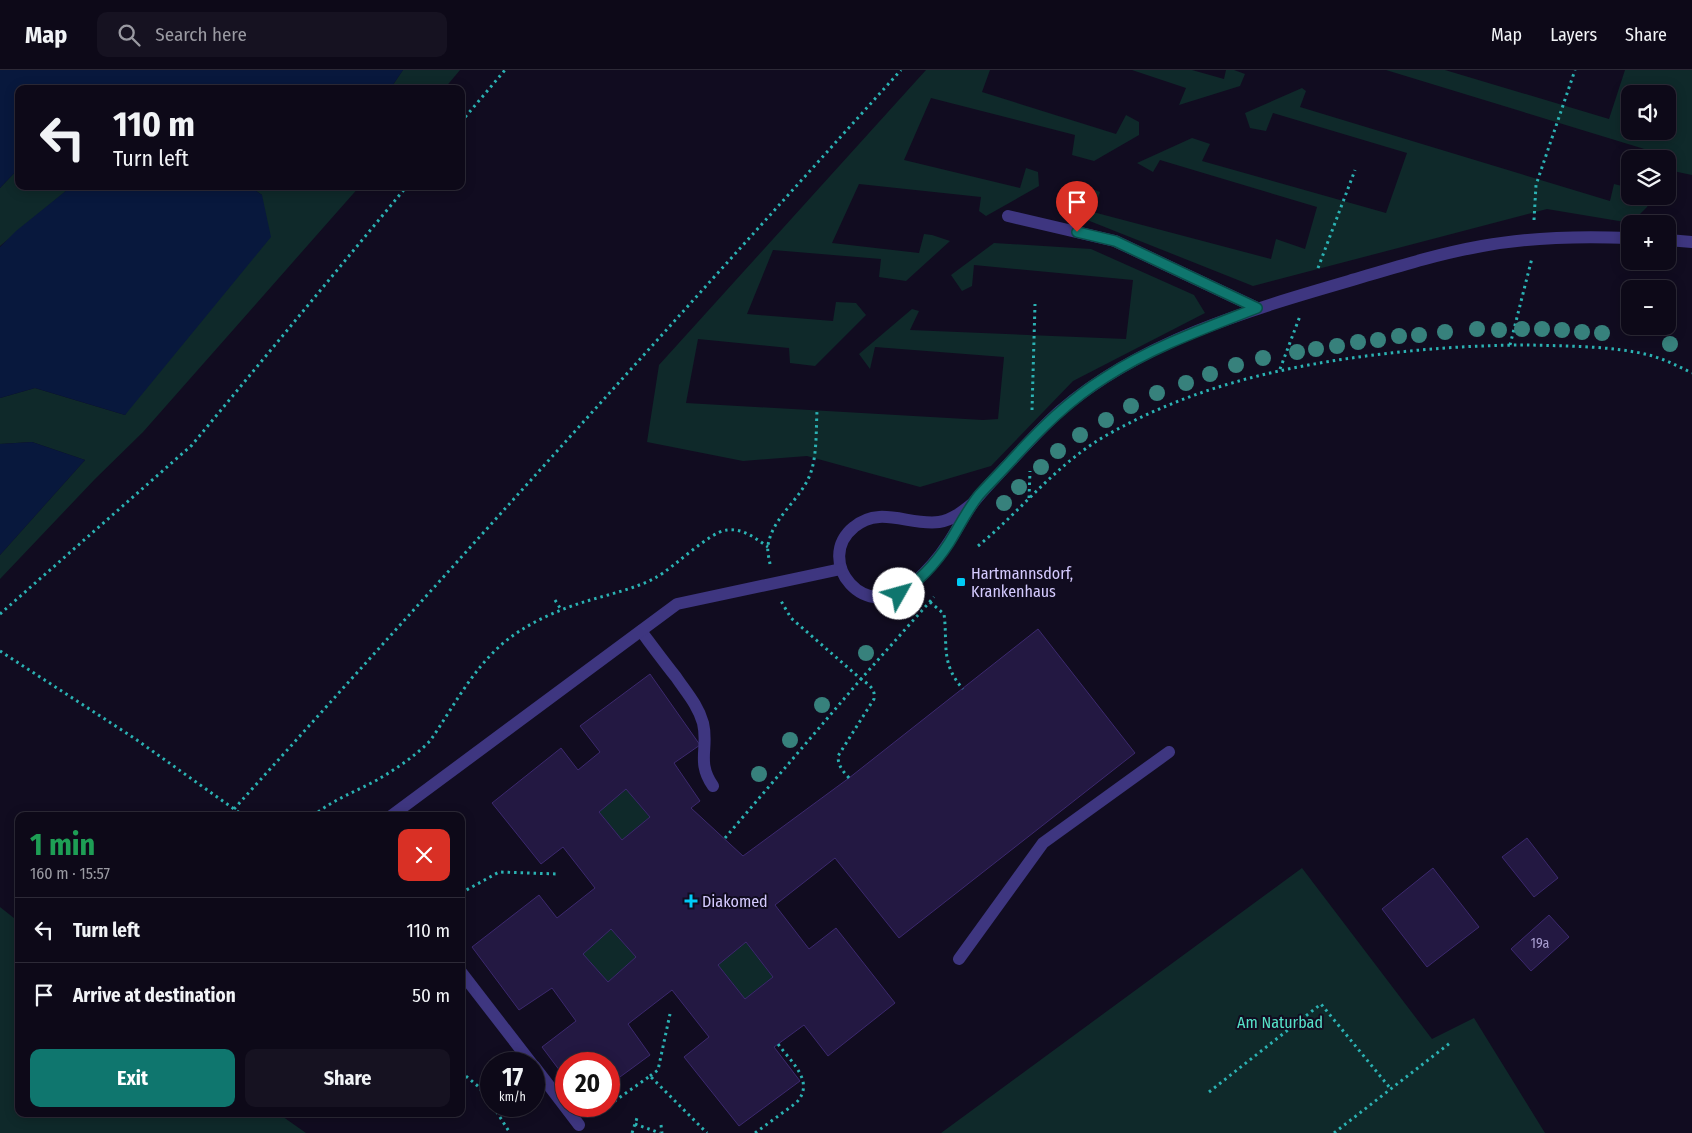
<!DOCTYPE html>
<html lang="en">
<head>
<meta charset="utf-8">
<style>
	:root { --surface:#0d0918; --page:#161221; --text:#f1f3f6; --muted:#9a9aa2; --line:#2d2a37; --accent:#0f766e }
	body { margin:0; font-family:"Fira Sans Condensed",sans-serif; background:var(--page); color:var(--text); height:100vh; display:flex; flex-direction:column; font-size:19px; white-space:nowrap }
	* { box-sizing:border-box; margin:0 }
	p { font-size:16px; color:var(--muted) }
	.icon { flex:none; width:28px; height:28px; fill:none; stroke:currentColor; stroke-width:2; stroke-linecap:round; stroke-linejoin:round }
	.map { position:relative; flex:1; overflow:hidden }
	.sheet { position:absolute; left:15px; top:742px; width:450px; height:305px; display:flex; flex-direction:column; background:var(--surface); border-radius:10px; box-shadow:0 2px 12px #0003,0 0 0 1px var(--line) }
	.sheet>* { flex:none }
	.top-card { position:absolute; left:15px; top:15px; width:450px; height:105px; border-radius:10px; box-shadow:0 2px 12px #0003,0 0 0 1px var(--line); background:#0d0918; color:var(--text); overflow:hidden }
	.fabs { position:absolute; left:1621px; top:15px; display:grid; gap:10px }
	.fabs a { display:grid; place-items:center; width:55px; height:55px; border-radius:10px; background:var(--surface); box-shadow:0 2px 12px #0003,0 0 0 1px var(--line); font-size:25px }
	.speed { position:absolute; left:480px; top:982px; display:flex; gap:10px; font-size:25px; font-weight:700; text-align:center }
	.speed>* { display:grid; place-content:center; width:65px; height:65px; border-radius:50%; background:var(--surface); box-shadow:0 2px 12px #0003,0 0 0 1px var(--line); line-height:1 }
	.speed small { font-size:12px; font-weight:400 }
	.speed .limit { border:8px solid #d22; background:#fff; color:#111 }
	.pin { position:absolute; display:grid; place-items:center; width:42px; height:42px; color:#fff; margin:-51px -21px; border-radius:50% 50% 50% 0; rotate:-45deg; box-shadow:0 0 5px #0007 }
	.pin .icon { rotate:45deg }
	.me { position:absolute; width:55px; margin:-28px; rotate:52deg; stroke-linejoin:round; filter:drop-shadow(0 0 4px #0008) }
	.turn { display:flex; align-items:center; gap:18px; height:105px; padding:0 15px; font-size:22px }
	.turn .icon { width:65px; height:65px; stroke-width:2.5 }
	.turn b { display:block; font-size:35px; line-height:42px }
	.round { display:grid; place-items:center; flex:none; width:52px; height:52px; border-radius:10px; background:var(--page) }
	.head { display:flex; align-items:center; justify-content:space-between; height:85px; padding:0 15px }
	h1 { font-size:30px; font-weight:700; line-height:38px; color:#1e9e55 }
	.cta { display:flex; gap:10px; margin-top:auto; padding:10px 15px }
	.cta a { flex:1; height:58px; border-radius:10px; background:var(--accent); color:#fff; font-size:20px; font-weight:700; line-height:58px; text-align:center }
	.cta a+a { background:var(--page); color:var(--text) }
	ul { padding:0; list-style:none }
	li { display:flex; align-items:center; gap:15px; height:65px; padding:0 15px; border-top:1px solid var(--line) }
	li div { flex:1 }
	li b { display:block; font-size:19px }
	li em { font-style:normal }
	header { display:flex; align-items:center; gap:30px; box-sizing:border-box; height:70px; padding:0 25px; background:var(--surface); border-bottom:1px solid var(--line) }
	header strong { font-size:24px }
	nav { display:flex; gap:28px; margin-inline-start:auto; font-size:18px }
	.search { width:350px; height:45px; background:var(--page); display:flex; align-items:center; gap:12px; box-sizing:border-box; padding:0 18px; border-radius:10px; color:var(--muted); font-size:19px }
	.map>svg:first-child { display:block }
</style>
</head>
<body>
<header>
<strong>Map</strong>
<div class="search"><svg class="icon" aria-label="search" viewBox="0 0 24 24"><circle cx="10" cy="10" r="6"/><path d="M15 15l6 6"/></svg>Search here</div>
<nav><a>Map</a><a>Layers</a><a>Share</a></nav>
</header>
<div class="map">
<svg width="1692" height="1063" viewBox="0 0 1692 1063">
	<rect width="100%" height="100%" fill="#110c20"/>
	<!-- green -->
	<g fill="#0f292a" fill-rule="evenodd">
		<polygon points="403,0 460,0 444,19 390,19"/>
		<polygon points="926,0 990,0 982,22 1116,64 1126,45 1139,52 1139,65 1094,91 1072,85 1075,65 931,28 904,90 1020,118 1026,98 1038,102 1039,116 986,146 979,141 981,127 859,114 832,173 919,183 924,164 932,165 950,171 906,211 879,207 881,189 773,180 747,244 833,251 836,232 856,233 866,245 815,296 790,293 789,278 698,269 686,333 983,350 998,349 1004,287 875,277 870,299 859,284 912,239 919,241 910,260 1126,269 1133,210 974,195 972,216 962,221 951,205 994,173 1091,179 1194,225 1205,243 1073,311 991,396 920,417 807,386 743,391 647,372 659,295"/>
		<polygon points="1132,0 1192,0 1224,9 1226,0 1234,0 1245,4 1240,16 1179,35 1186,18"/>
		<path d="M1386,0H1445L1609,49L1625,0H1692V105L1668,100V89H1663L1664,85ZM1630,24H1668V61H1630Z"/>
		<polygon points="1302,18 1306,21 1300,37 1610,131 1614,114 1630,118 1630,126 1653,126 1647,137 1631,153 1547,139 1253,216 1067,142 1075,123 1089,118 1100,122 1093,142 1271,189 1276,169 1305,179 1317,137 1160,90 1153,102 1137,93 1192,68 1210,74 1202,91 1386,143 1407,83 1273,43 1266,61 1250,58 1245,43"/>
		<polygon points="19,98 19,116 72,116 0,176 0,118"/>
		<polygon points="249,116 360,116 143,362 95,409 0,509 0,485 85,390 32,372 0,374 0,328 35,318 125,345 262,125"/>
		<polygon points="626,719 650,747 622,770 599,742"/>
		<polygon points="1302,798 1432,969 1474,948 1545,1063 941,1063"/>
		<polygon points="0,837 19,852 19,1044 279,1044 306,1063 0,1063"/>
		<polygon points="611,859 636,887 608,912 583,884"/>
		<polygon points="746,872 773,907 745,929 718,895"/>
	</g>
	<!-- water -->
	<g fill="#08183d">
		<polygon points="0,0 403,0 390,19 19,19 19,98 0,118"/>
		<polygon points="72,116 249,116 262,125 271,167 125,345 35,318 0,328 0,177 16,161"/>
		<polygon points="32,372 85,390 0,485 0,374"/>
	</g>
	<!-- building -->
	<g fill="#231842" stroke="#3c296e" fill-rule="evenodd">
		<path d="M1038,559L1135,683L899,868L835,788L775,835L809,879L836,858L895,933L828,986L804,955L774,977L800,1011L739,1056L684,987L709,967L672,920L628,954L650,985L609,1015V994H566V1009L542,977L576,951L552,918L519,940L472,877L539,825L557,848L595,818L563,777L541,794L492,733L561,678L578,700L600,682L580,656L650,604L700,675L674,693L700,731L691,738L743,786L849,708ZM626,719L650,747L622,770L599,742ZM611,859L636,887L608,912L583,884ZM746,872L773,907L745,929L718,895Z"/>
		<polygon points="1527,768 1558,808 1534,827 1502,787"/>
		<polygon points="1433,798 1479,857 1427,897 1382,839"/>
		<polygon points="1549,845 1569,867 1531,901 1511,879"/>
	</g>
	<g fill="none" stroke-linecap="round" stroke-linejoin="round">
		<!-- path -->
		<g stroke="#2bb2b3" stroke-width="3" stroke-dasharray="2.5 4" stroke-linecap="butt">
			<polyline points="461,52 505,0"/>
			<polyline points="1534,150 1536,115 1575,0"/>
			<polyline points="1318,198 1355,100"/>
			<polyline points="1510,275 1532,188"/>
			<polyline points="1280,299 1300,246"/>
			<polyline points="1032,340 1035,234"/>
			<polyline points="1029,428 1030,401"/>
			<path d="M978,476C1022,440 1057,393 1107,365C1188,319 1275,298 1366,286C1420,279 1474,275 1529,275C1565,276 1614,276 1649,285C1664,289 1678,296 1692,303"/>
			<path d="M770,494C769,488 767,481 768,475C773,446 802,429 811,402C817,384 816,360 817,341"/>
			<polyline points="555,530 562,541"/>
			<path d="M930,532L944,544C948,574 940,593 963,619"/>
			<polyline points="0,544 192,375 407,116"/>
			<polyline points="0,581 134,668 244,746"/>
			<path d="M849,708C843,701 838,696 838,686L874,629C876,619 868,614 861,609L934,527"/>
			<polyline points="234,739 901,0"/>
			<path d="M313,746C332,730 355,722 377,710C396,699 415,686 430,671C452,639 471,602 500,576C523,555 557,540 587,531C610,524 634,519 655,508C675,497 709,462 727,460C743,458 755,468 768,477"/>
			<polyline points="725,768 861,609 791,548 781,531"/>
			<polyline points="461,823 499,802 558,804"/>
			<polyline points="461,1002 479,1017 491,1033"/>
			<polyline points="650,1006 658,1000 670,944"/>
			<polyline points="1209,1022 1321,934 1390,1018"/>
			<polyline points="609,1035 650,1006 707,1063"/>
			<polyline points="493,1036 510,1063"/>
			<polyline points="595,1045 607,1036"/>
			<polyline points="635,1054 660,1063"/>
			<polyline points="661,1055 662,1063"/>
			<polyline points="632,1063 638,1045"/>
			<path d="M755,1063L796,1033C816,1012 791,992 778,974"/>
			<polyline points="1334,1063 1450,973"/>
		</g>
		<!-- minor -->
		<g stroke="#3e3680" stroke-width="12">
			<polyline points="1008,146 1115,171 1257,238"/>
			<polyline points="1668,170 1692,172"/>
			<path d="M972,434C962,442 952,450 939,452C909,456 880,435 854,457C813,490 865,557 914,513C926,502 938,489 947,475C956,462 963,447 973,433C984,419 997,406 1010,392C1026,375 1042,357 1060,341C1139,272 1249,240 1349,211C1393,198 1437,184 1482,176C1530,167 1581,166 1630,168"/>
			<path d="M641,561C653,577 664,592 676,607C686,622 698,635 703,653C709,678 696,692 713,716"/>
			<polyline points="391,746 677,534 841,499"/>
			<polyline points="959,889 1043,773 1169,682"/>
			<polyline points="461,902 532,994"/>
			<polyline points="534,996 579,1055"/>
		</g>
	</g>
	<!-- trees -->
	<g fill="#37817c">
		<circle cx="1477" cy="259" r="8"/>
		<circle cx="1522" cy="259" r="8"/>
		<circle cx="1542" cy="259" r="8"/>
		<circle cx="1499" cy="260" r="8"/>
		<circle cx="1562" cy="260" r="8"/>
		<circle cx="1445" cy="262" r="8"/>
		<circle cx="1582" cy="262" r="8"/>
		<circle cx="1602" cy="263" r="8"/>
		<circle cx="1419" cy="265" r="8"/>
		<circle cx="1399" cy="266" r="8"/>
		<circle cx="1378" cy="270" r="8"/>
		<circle cx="1358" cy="272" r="8"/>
		<circle cx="1670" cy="274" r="8"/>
		<circle cx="1337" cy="276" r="8"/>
		<circle cx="1316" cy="279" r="8"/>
		<circle cx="1297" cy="282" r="8"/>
		<circle cx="1263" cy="288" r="8"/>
		<circle cx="1236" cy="295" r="8"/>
		<circle cx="1210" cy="304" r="8"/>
		<circle cx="1186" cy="313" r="8"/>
		<circle cx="1157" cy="323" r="8"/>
		<circle cx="1131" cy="336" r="8"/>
		<circle cx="1106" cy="350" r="8"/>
		<circle cx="1080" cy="365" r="8"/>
		<circle cx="1058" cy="381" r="8"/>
		<circle cx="1041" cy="397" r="8"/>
		<circle cx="1019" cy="417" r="8"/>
		<circle cx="1004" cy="433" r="8"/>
		<circle cx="866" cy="583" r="8"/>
		<circle cx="822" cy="635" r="8"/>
		<circle cx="790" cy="670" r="8"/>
		<circle cx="759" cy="704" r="8"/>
	</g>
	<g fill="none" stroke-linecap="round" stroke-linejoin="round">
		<defs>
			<path id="route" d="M899,524C918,512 936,493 949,473C959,457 967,440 979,425C989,414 1000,403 1010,392C1039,360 1069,330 1106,307C1152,277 1206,258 1257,238L1115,171L1077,162"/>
		</defs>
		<!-- route casing -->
		<use href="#route" stroke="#0a4d48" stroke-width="12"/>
		<!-- route -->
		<use href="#route" stroke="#0f766e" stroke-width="9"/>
	</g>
	<!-- markers -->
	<g fill="#00ccf6" stroke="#110c20" stroke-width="2">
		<rect x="956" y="507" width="10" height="10" rx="2.5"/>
		<path d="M688.5 823.5h5v5h5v5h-5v5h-5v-5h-5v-5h5z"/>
	</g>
	<g text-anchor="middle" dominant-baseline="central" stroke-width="4" stroke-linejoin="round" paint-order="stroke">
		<!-- number labels -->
		<g font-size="14" fill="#a89ed0">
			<text x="1540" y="873">19a</text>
		</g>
		<!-- poi labels -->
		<g font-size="16" fill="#d5cbff" stroke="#110c20" text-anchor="start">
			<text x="971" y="503">Hartmannsdorf,<tspan x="971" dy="18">Krankenhaus</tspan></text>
			<text x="702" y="831">Diakomed</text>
		</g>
		<!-- park labels -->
		<g font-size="16" fill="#56e1c8" stroke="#110c20">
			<text x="1280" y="952">Am Naturbad</text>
		</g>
	</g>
</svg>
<div class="fabs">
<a><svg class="icon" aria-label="sound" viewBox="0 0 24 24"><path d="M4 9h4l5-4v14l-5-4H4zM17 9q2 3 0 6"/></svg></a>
<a><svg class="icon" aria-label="layers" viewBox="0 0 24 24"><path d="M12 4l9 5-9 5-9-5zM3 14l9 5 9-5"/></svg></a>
<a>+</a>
<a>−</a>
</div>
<div class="speed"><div>17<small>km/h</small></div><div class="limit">20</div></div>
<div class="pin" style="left:1077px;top:162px;background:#d93025"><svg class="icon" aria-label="arrive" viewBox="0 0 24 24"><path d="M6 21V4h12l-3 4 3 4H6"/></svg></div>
<svg class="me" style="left:899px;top:524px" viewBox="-20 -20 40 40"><circle r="19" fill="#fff"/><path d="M0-13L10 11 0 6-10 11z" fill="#0f766e"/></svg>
<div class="top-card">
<div class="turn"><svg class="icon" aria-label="left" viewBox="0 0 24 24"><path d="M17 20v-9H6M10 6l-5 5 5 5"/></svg><div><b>110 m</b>Turn left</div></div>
</div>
<section class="sheet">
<div class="head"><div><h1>1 min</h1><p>160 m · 15:57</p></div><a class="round" style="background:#d93025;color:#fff"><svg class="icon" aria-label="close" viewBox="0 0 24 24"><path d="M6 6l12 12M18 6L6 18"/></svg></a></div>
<ul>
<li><svg class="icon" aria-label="left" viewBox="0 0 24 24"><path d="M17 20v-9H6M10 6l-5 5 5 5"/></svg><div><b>Turn left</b></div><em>110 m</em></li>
<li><svg class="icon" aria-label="arrive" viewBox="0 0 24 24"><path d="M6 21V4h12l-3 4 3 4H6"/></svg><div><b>Arrive at destination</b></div><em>50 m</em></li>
</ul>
<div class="cta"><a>Exit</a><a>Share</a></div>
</section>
</div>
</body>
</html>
